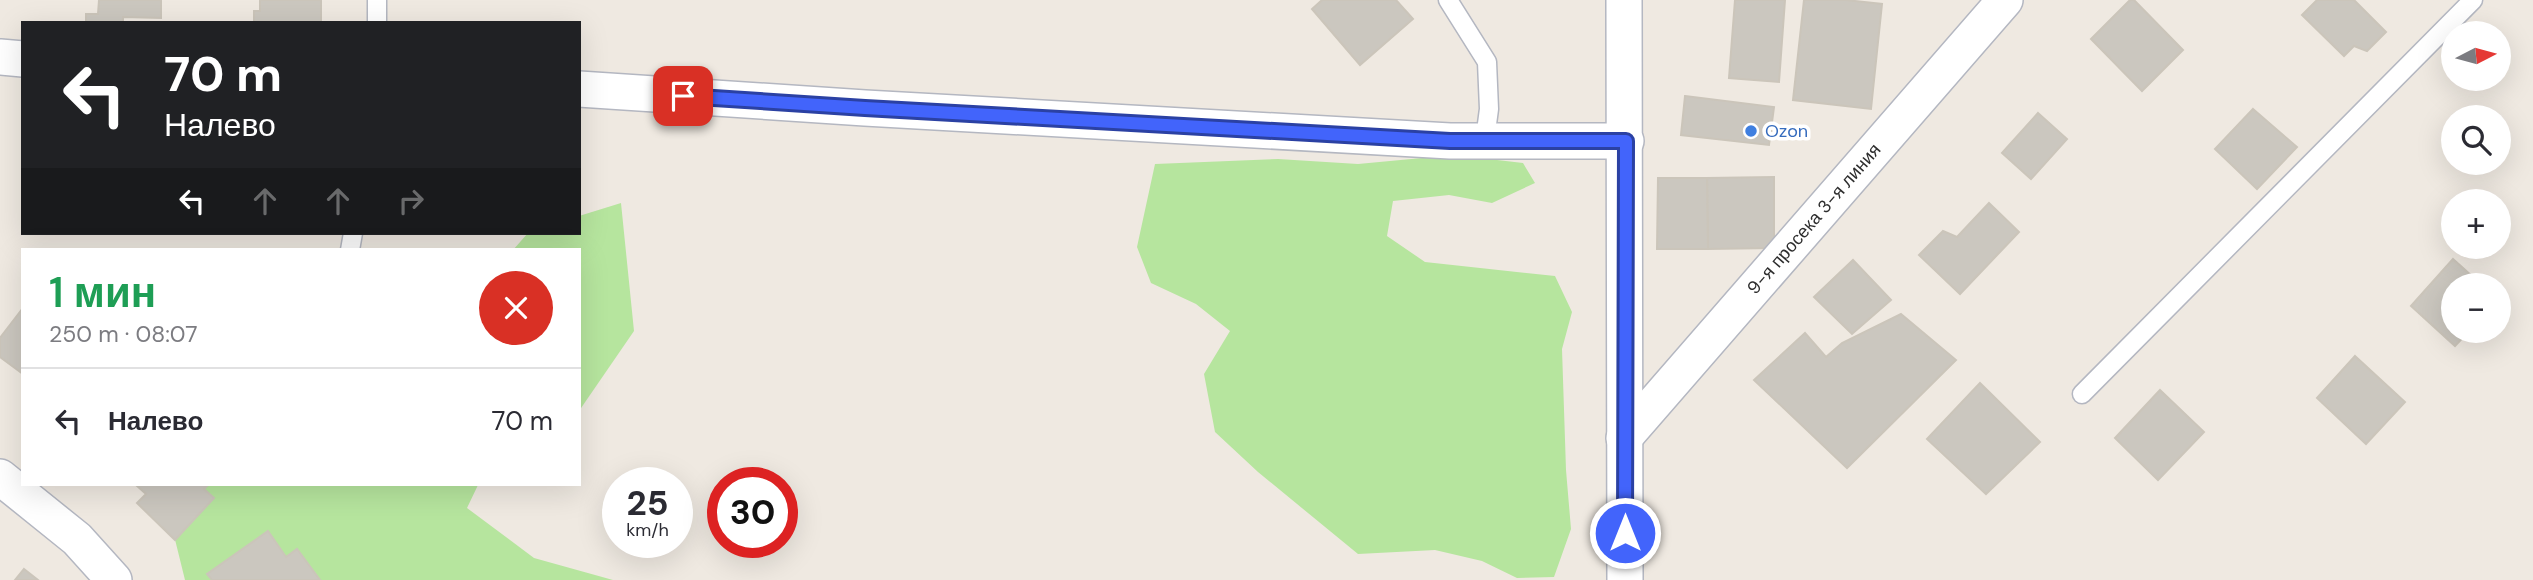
<!DOCTYPE html>
<html lang="ru">
<head>
<meta charset="utf-8">
<style>
	:root { --surface:#fff; --page:#f2f2f3; --text:#2b2b33; --muted:#7c7c81; --line:#e1e1e2 }
	body { margin:0; font-family:"DM Sans",sans-serif; background:var(--page); color:var(--text); height:100vh; display:flex; flex-direction:column; font-size:26px; white-space:nowrap }
	* { box-sizing:border-box; margin:0 }
	p { font-size:23px; color:var(--muted) }
	.icon { flex:none; width:38px; height:38px; fill:none; stroke:currentColor; stroke-width:2; stroke-linecap:round; stroke-linejoin:round }
	.map { position:relative; flex:1; overflow:hidden }
	.sheet { position:absolute; left:21px; top:248px; width:560px; height:238px; display:flex; flex-direction:column; background:var(--surface); border-radius:0px; box-shadow:0 7px 28px #0002 }
	.sheet>* { flex:none }
	.hud { position:absolute; left:21px; top:21px; width:560px; height:214px; border-radius:0px; box-shadow:0 7px 28px #0002; background:#202124; color:#fff; overflow:hidden }
	.needle { width:46px; rotate:84deg }
	.buttons { position:absolute; left:2441px; top:21px; display:grid; gap:14px }
	.buttons a { display:grid; place-items:center; width:70px; height:70px; border-radius:50%; background:var(--surface); box-shadow:0 7px 28px #0002; font-size:35px }
	.speed { position:absolute; left:602px; top:467px; display:flex; gap:14px; font-size:35px; font-weight:700; text-align:center }
	.speed>* { display:grid; place-content:center; width:91px; height:91px; border-radius:50%; background:var(--surface); box-shadow:0 7px 28px #0002; line-height:1 }
	.speed small { font-size:18px; font-weight:400 }
	.speed .limit { border:10px solid #d22; background:#fff; color:#111 }
	.pin { position:absolute; display:grid; place-items:center; width:60px; height:60px; color:#fff; margin:-30px; border-radius:14px; box-shadow:0 4px 10px #0006 }
	.me { position:absolute; width:77px; margin:-38px; rotate:0deg; stroke-linejoin:round; filter:drop-shadow(0 0 5px #0008) }
	.turn { display:flex; align-items:center; gap:24px; height:147px; padding:0 28px; font-size:32px }
	.turn .icon { width:91px; height:91px; stroke-width:2.5 }
	.turn b { display:block; font-size:49px; line-height:60px }
	.lanes { display:flex; align-items:center; height:66px; padding:0 28px; background:#0003; justify-content:center; gap:35px; direction:ltr }
	.lanes .off { opacity:.35 }
	.round { display:grid; place-items:center; flex:none; width:74px; height:74px; border-radius:37px; background:var(--page) }
	.overview { display:flex; align-items:center; justify-content:space-between; height:119px; padding:0 28px }
	h1 { font-size:42px; font-weight:600; line-height:52px; color:#1e9e55 }
	ul { padding:0; list-style:none }
	li { display:flex; align-items:center; gap:21px; height:105px; padding:0 28px; border-top:2px solid var(--line) }
	li div { flex:1 }
	li b { display:block; font-size:26px }
	li em { font-style:normal }
	.map>svg:first-child { display:block }
</style>
</head>
<body>
<div class="map">
<svg width="2533" height="580" viewBox="0 0 2533 580">
	<rect width="100%" height="100%" fill="#efe9e1"/>
	<!-- green -->
	<g fill="#b6e59e">
		<polygon points="1454,155 1523,163 1535,183 1492,203 1449,195 1393,201 1387,236 1425,262 1555,276 1572,312 1562,349 1566,470 1571,529 1554,577 1517,578 1482,561 1435,550 1358,554 1258,472 1215,432 1204,374 1230,331 1196,304 1151,283 1137,247 1155,164 1278,159 1358,164"/>
		<polygon points="621,203 634,331 579,411 579,250 513,250 528,233 579,233 579,216"/>
		<polygon points="166,485 478,485 467,508 534,558 613,580 185,580 165,499"/>
	</g>
	<!-- building -->
	<g fill="#cbc7bf" stroke="#cbc5ba" stroke-width="2">
		<polygon points="99,0 161,0 161,18 123,17 123,23 86,23 86,14 98,14"/>
		<polygon points="260,0 321,0 321,23 254,23 254,11 260,11"/>
		<polygon points="1322,0 1396,0 1413,19 1360,65 1312,9"/>
		<polygon points="1735,0 1785,0 1779,82 1729,78"/>
		<polygon points="1804,0 1846,0 1882,4 1871,109 1793,100"/>
		<polygon points="2130,0 2134,0 2183,50 2142,91 2091,39"/>
		<polygon points="2317,0 2354,0 2386,32 2367,51 2354,46 2344,56 2302,15"/>
		<polygon points="1685,96 1774,107 1769,145 1681,135"/>
		<polygon points="2253,109 2297,147 2257,189 2215,149"/>
		<polygon points="2038,113 2067,139 2031,179 2002,153"/>
		<polygon points="1774,177 1774,248 1708,249 1707,178"/>
		<polygon points="1658,178 1707,178 1708,249 1657,249"/>
		<polygon points="1989,203 2019,232 1960,294 1919,255 1943,231 1957,237"/>
		<polygon points="2453,259 2482,285 2454,285 2454,331 2469,331 2455,346 2411,306"/>
		<polygon points="1853,260 1891,300 1852,334 1814,297"/>
		<polygon points="23,308 23,374 0,357 0,338"/>
		<polygon points="1901,314 1956,360 1847,468 1754,380 1805,333 1826,357 1842,343"/>
		<polygon points="2355,356 2405,402 2366,444 2317,398"/>
		<polygon points="1980,383 2040,442 1986,494 1927,439"/>
		<polygon points="2160,390 2204,432 2158,480 2115,438"/>
		<polygon points="136,485 208,485 204,489 214,498 175,540 137,503 146,494"/>
		<polygon points="268,531 286,557 297,549 320,580 212,580 207,574"/>
		<polygon points="24,569 38,580 15,580"/>
	</g>
	<g fill="none" stroke-linecap="round" stroke-linejoin="round">
		<defs>
			<g id="lane">
				<polyline points="1448,0 1487,62 1489,109 1485,139"/>
				<polyline points="377,23 377,0"/>
				<polyline points="350,250 353,233"/>
				<polyline points="2082,394 2473,0"/>
			</g>
			<g id="street">
				<polyline points="1624,0 1625,580"/>
				<polyline points="0,57 23,59"/>
				<polyline points="579,89 865,108 1450,141 1626,141"/>
				<polyline points="1624,438 2005,0"/>
				<polyline points="0,477 77,539 114,580"/>
			</g>
		</defs>
		<!-- lane casing -->
		<use href="#lane" stroke="#b4b7c1" stroke-width="21"/>
		<!-- street casing -->
		<use href="#street" stroke="#b4b7c1" stroke-width="38"/>
		<!-- lane -->
		<use href="#lane" stroke="#fff" stroke-width="18"/>
		<!-- street -->
		<use href="#street" stroke="#fff" stroke-width="35"/>
	</g>
	<g fill="none" stroke-linecap="round" stroke-linejoin="round">
		<defs>
			<polyline id="route" points="683,96 865,108 1450,141 1626,141 1625,533"/>
		</defs>
		<!-- route casing -->
		<use href="#route" stroke="#2b41a3" stroke-width="18"/>
		<!-- route -->
		<use href="#route" stroke="#4264fb" stroke-width="12"/>
	</g>
	<!-- markers -->
	<circle fill="#3f7fe0" stroke="#fff" stroke-width="2.5" cx="1751" cy="131" r="7"/>
	<g text-anchor="middle" dominant-baseline="central" stroke-width="7" stroke-linejoin="round" paint-order="stroke">
		<!-- shop labels -->
		<g font-size="18" fill="#366cbe" stroke="#fff" text-anchor="start">
			<text x="1765" y="131">Ozon</text>
		</g>
		<!-- street labels -->
		<g font-size="18" fill="#2e2e2e" stroke="#fff">
			<text transform="translate(1814 219) rotate(-49)">9-я просека 3-я линия</text>
		</g>
	</g>
</svg>
<div class="buttons">
<a><svg class="needle" viewBox="-14 -14 28 28"><path d="M0-13l5 13h-10z" fill="#e53935"/><path d="M0 13l5-13h-10z" fill="#7c7c81"/></svg></a>
<a><svg class="icon" aria-label="search" viewBox="0 0 24 24"><circle cx="10" cy="10" r="6"/><path d="M15 15l6 6"/></svg></a>
<a>+</a>
<a>−</a>
</div>
<div class="speed"><div>25<small>km/h</small></div><div class="limit">30</div></div>
<div class="pin" style="left:683px;top:96px;background:#d93025"><svg class="icon" aria-label="arrive" viewBox="0 0 24 24"><path d="M6 21V4h12l-3 4 3 4H6"/></svg></div>
<svg class="me" style="left:1625px;top:533px" viewBox="-20 -20 40 40"><circle r="17" fill="#4264fb" stroke="#fff" stroke-width="3"/><path d="M0-11L8 9 0 5-8 9z" fill="#fff"/></svg>
<div class="hud">
<div class="turn"><svg class="icon" aria-label="left" viewBox="0 0 24 24"><path d="M17 20v-9H6M10 6l-5 5 5 5"/></svg><div><b>70 m</b>Налево</div></div>
<div class="lanes"><svg class="icon" aria-label="left" viewBox="0 0 24 24"><path d="M17 20v-9H6M10 6l-5 5 5 5"/></svg><svg class="icon off" aria-label="ahead" viewBox="0 0 24 24"><path d="M12 20V5M6 11l6-6 6 6"/></svg><svg class="icon off" aria-label="ahead" viewBox="0 0 24 24"><path d="M12 20V5M6 11l6-6 6 6"/></svg><svg class="icon off" aria-label="right" viewBox="0 0 24 24"><path d="M7 20v-9h11M14 6l5 5-5 5"/></svg></div>
</div>
<section class="sheet">
<div class="overview"><div><h1>1 мин</h1><p>250 m · 08:07</p></div><a class="round" style="background:#d93025;color:#fff"><svg class="icon" aria-label="close" viewBox="0 0 24 24"><path d="M6 6l12 12M18 6L6 18"/></svg></a></div>
<ul>
<li><svg class="icon" aria-label="left" viewBox="0 0 24 24"><path d="M17 20v-9H6M10 6l-5 5 5 5"/></svg><div><b>Налево</b></div><em>70 m</em></li>
</ul>
</section>
</div>
</body>
</html>
